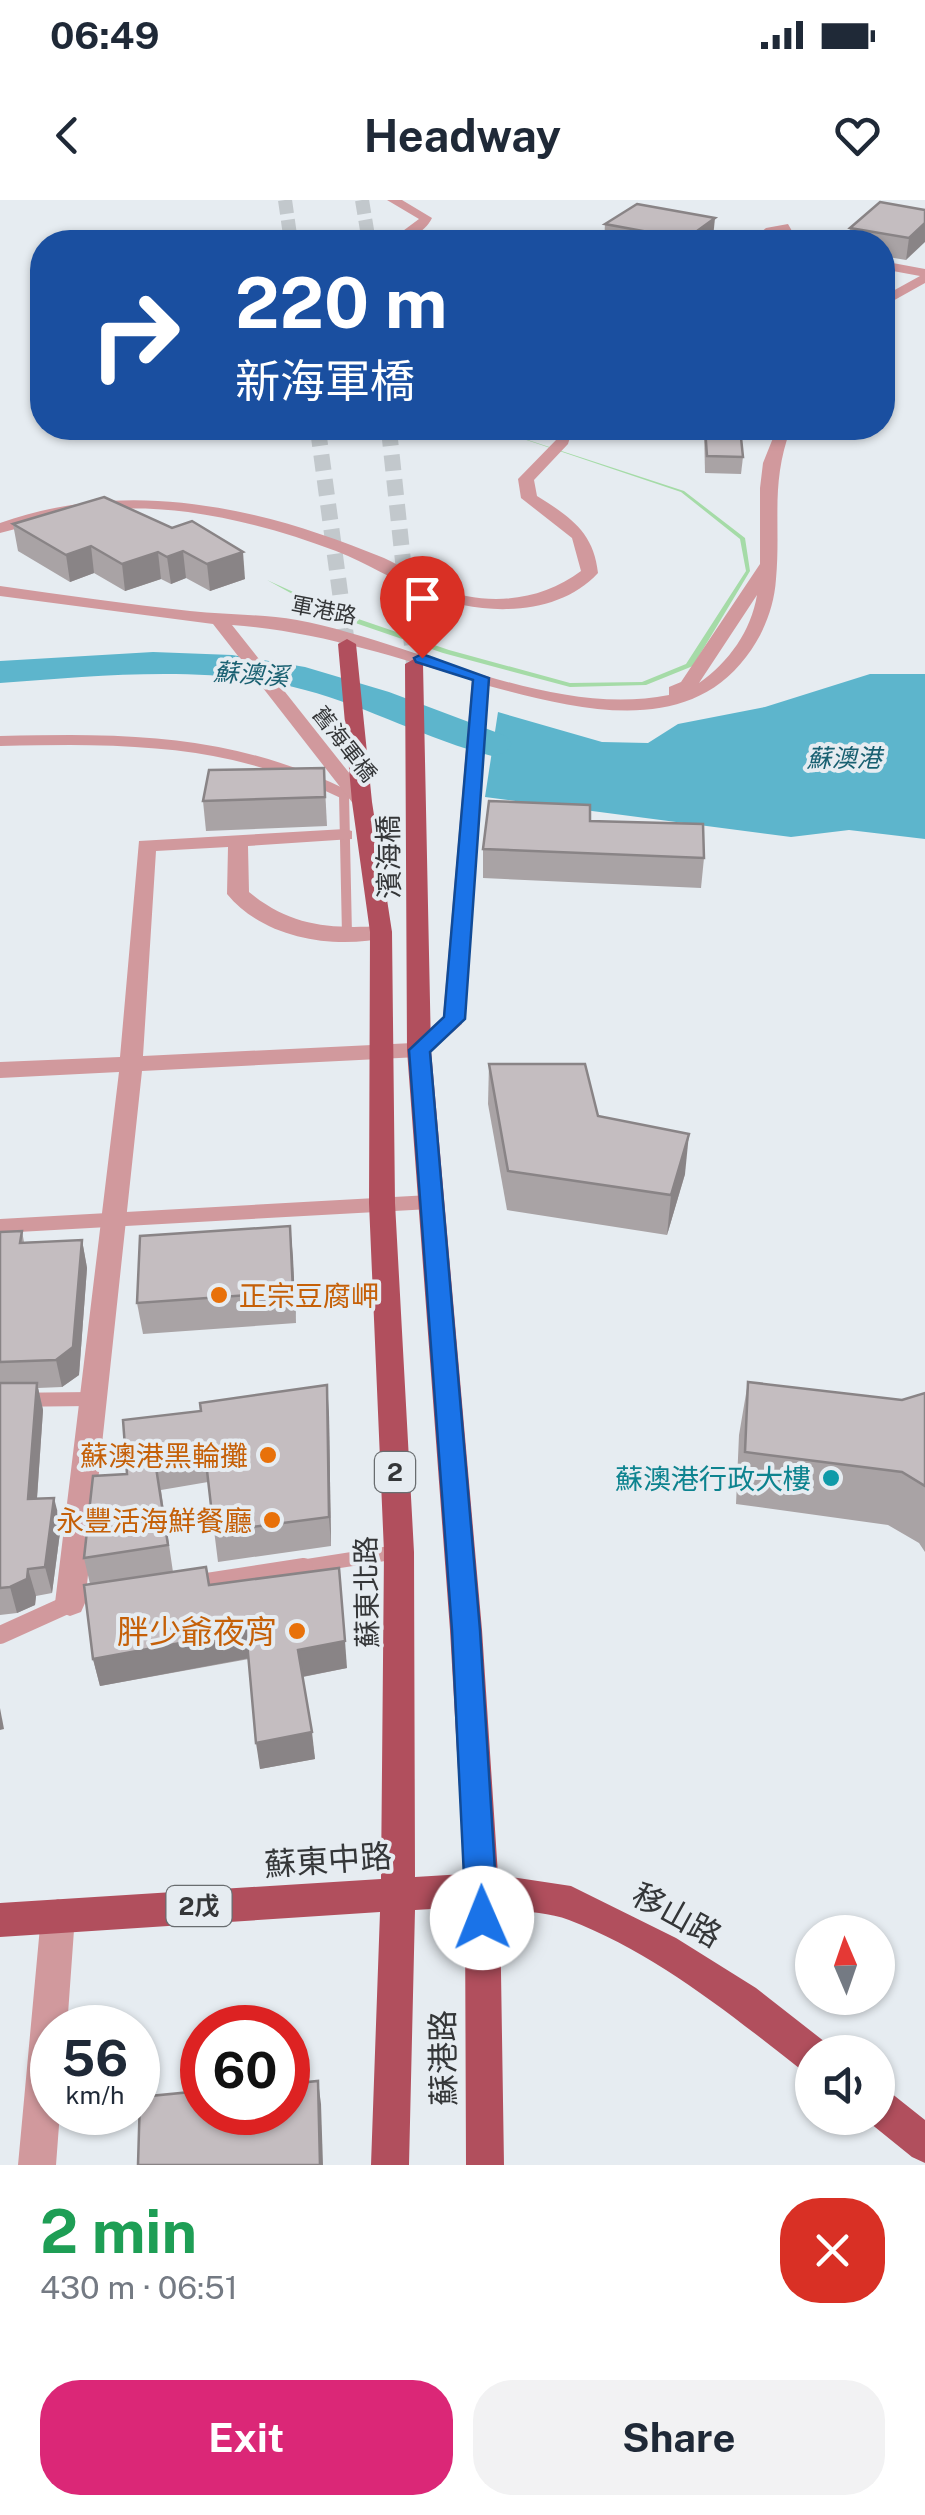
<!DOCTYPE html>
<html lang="en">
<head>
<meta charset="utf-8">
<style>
	:root { --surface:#fff; --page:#f2f2f3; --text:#1f2937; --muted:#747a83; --accent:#db2777 }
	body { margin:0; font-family:"Public Sans","Noto Sans TC",sans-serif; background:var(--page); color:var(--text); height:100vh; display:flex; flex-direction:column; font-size:38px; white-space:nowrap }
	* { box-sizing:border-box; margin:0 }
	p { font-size:32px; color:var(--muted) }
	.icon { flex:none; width:55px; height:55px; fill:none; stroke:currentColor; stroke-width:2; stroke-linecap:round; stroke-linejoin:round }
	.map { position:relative; height:1965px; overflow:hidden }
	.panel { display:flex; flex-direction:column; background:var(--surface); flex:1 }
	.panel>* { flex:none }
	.banner { position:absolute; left:30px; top:30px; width:865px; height:210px; border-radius:40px; box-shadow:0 2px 8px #0004; background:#1a4fa0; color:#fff; overflow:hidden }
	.needle { width:65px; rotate:358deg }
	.controls { position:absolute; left:795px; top:1715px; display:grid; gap:20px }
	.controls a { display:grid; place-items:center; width:100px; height:100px; border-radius:50%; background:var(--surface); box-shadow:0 2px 8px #0004; font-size:50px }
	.speed { position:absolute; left:30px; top:1805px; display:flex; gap:20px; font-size:50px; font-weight:700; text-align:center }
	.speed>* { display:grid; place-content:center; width:130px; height:130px; border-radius:50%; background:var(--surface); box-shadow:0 2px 8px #0004; line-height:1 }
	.speed small { font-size:25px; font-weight:400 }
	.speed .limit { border:15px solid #d22; background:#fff; color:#111 }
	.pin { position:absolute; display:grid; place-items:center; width:85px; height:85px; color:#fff; margin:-102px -42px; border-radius:50% 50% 50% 0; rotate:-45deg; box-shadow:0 0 10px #0007 }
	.pin .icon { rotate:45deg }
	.me { position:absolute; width:110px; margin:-55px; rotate:359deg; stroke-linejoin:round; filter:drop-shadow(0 0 8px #0008) }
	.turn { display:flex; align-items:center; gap:35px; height:210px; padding:0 40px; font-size:45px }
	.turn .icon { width:130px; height:130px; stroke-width:2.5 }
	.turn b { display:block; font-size:70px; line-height:85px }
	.round { display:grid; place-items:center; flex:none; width:105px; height:105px; border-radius:40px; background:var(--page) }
	.headline { display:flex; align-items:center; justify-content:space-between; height:170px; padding:0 40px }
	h1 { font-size:60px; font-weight:700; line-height:75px; color:#1e9e55 }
	.primary-button { display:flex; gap:20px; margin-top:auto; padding:20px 40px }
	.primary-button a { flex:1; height:115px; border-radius:40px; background:var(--accent); color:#fff; font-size:40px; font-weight:700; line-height:115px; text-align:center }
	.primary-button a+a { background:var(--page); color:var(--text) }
	.status { display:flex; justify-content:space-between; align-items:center; height:70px; padding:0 50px; background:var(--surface); direction:ltr }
	.status svg { height:28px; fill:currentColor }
	header { display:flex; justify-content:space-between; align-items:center; height:130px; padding:0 40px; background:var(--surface); font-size:45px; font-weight:700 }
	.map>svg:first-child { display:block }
</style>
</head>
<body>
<div class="status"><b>06:49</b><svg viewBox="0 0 49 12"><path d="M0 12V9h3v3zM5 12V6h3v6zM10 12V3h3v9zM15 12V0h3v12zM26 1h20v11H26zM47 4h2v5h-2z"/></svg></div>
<header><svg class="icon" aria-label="back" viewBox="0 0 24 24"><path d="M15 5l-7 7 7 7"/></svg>Headway<svg class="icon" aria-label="heart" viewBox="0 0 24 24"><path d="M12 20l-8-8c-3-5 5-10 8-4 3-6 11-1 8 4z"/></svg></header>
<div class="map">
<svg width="925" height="1965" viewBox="0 0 925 1965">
	<rect width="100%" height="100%" fill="#e6ecf1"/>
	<!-- green -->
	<polygon fill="#a5dba7" points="491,228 684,291 745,338 750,371 693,466 646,485 570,487 443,453 329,414 267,380 335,411 449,450 570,483 642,482 686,464 746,371 740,339 681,292"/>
	<!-- water -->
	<polygon fill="#5db5cc" points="870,474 925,474 925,639 849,630 791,637 485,597 498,512 602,542 648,543 678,524 765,507"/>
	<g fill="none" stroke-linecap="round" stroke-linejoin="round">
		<!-- river -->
		<path fill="#5db5cc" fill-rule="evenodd" d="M153,452L232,455L305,467L389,492L506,536L512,544L506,552L492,556C428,540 369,507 305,490C207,464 100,476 0,483V461Z"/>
		<!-- primary-tunnel-far1 -->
		<g stroke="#c2c8cc" stroke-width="14" stroke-dasharray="14 6" stroke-linecap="butt">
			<polyline points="285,0 291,42"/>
			<polyline points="362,0 369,42"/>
			<polyline points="318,228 319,233"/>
			<polyline points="389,228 390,233"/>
		</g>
		<!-- primary-tunnel -->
		<g stroke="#c2c8cc" stroke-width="16" stroke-dasharray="16 9" stroke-linecap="butt">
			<polyline points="318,230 347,444"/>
			<polyline points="389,230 414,464"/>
		</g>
		<!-- service-far2 -->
		<path stroke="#d1999d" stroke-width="10" d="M0,541C124,538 230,538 344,594L347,735"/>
		<!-- service-far1 -->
		<g stroke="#d1999d" stroke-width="14">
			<polyline points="0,1026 430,1002"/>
			<polyline points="0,1200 91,1199"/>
			<polyline points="288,1369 397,1352"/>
		</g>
		<!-- service -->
		<g stroke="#d1999d" stroke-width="18">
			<polyline points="194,1384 304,1367"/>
			<polyline points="0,1435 71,1403"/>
		</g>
		<!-- minor -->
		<g fill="#d1999d" fill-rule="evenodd">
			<path d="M387,0H402L432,18C424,34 405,42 388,42L419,19Z"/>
			<path d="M788,24L792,31C777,34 764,43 749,42L766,28Z"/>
			<polygon points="882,61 925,69 925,83 882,107 882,97 920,76 882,69"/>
			<path d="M559,228H573L568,244L534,280L537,296C569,316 594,332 598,373C557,418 479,416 426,394C395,381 367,363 336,351C288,333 239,319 188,312C114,302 70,314 0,333V323C85,293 167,295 254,315C298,325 342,341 384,358C402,366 419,379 437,387C485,407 540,402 581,371L572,338L521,298L518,279L556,240Z"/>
			<path d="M777,228H791C770,283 781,324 776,379C774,408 763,435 746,457C684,539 574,508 489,486L462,824L427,855L419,857L142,871L85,1403L81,1412L70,1416L59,1412L55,1403L119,872L0,878V862L120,857L139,641L345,629L352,631V639L248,646L249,692C290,726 329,729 381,726L389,727L392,732L389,737C335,750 264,739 227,694L228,647L156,651L143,856L413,843L443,817L472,480C392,456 316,431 232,425L369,598V606H355L213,424L0,396V386C63,395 127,404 190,411C225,415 262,414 297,420C415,442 549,519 669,495V487L681,482L760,364V288L763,263ZM757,395C751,431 729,462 699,483Z"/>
			<polygon points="58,1699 70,1704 75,1716 67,1828 52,1828 52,1912 60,1912 56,1965 18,1965 41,1716 46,1704"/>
		</g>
		<!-- primary -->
		<g fill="#b14f5d" fill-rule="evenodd">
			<path d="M347,439L356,444L372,602L392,732L395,1003L414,1352L415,1677L464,1674L450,1430L407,850L405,464L414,459L423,464L431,850L482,1430L498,1675L571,1686L676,1738L756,1788L825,1842L829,1852H812V1873L799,1868C729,1813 653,1752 569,1720C548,1712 522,1712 500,1708L504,1965H466L465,1707L415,1710L409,1965H371L380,1712L0,1737V1703L381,1679L384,1352L369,1003L370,732L352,602L338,444Z"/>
			<polygon points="878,1887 891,1893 925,1920 925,1963 912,1957 865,1919 878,1918"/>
		</g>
	</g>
	<!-- wall -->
	<g fill="#a9a3a5">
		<polygon points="925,10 906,60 882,56 882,42 848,42 850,28"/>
		<polygon points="605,24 713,38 707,42 604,42"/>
		<polygon points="704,228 740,228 743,257 741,274 705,273"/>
		<polygon points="104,297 245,379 210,391 186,378 171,384 161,379 125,391 94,373 70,382 18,351 13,324"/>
		<polygon points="324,568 327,626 206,631 203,601"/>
		<polygon points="590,621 704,658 701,688 483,678 483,649"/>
		<polygon points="489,864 598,916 685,974 667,1035 507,1010 488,904"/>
		<polygon points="290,1026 296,1123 143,1134 137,1103"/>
		<polygon points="22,1031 24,1042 82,1040 87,1068 79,1175 62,1187 38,1188 43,1210 37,1299 61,1325 52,1393 36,1396 35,1405 17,1413 0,1415 0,1032"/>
		<polygon points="748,1182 902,1200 925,1193 925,1352 919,1343 888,1325 736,1304 739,1235"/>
		<polygon points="201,1211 329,1214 331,1346 218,1362 208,1282 161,1290 173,1372 209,1385 347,1468 303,1477 315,1559 260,1569 249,1459 100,1486 93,1459 90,1384 84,1358 127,1274"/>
	</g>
	<!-- shaded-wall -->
	<g fill="#898486">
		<polygon points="715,18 713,38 707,42 686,42 686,39"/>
		<polygon points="925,23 925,42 906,60 909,38"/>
		<polygon points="91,346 94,373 70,382 66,355"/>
		<polygon points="183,351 186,378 171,384 167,357"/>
		<polygon points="158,352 161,379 125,391 122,364"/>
		<polygon points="243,352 245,379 210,391 207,364"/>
		<polygon points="689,934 685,974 667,1035 671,995"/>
		<polygon points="290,1026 293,1057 296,1123 293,1092"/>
		<polygon points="82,1040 87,1068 79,1175 62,1187 56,1160"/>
		<polygon points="37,1183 43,1210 35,1326 28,1299"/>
		<polygon points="327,1185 329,1214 331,1346 329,1317"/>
		<polygon points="54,1298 61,1325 52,1393 45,1367"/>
		<polygon points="28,1369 36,1396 35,1405 17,1413 10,1387"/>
		<polygon points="246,1431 250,1458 100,1486 93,1459"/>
		<polygon points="345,1441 347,1468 301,1477 298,1450"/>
		<polygon points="0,1508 4,1529 0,1530"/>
		<polygon points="312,1532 315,1559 260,1569 256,1543"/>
		<polygon points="318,1881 321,1904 323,1965 320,1965"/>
	</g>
	<!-- building -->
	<g fill="#c4bdc0" stroke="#898486" stroke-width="2.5">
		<polygon points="880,2 925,10 925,23 909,38 850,28"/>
		<polygon points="637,4 715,18 686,39 605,24"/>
		<polygon points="705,228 740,228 743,257 707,256"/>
		<polygon points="104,297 172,328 192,321 243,352 207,364 183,351 167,357 158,352 122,364 91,346 66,355 13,324"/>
		<polygon points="324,568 325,597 203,601 209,570"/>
		<polygon points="489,601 590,605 590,621 703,624 704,658 483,649"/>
		<polygon points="489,864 585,864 598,916 689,934 671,995 508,971"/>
		<polygon points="290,1026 293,1092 137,1103 140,1036"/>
		<polygon points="22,1031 20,1043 82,1040 73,1147 56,1160 0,1162 0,1032"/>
		<polygon points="748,1182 902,1200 925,1193 925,1286 902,1272 745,1252"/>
		<polygon points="0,1183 37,1183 28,1299 54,1298 45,1367 28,1369 27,1379 10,1387 0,1388"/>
		<polygon points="327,1185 329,1317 214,1332 205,1253 155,1261 168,1345 84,1358 93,1276 127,1274 123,1220 201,1211 200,1203"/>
		<polygon points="206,1367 209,1385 339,1368 345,1441 298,1450 312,1532 256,1543 246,1431 93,1459 84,1385"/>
		<polygon points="318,1881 320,1965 138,1965 140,1897 202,1891 202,1912 288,1912 288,1884"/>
	</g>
	<!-- route -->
	<polygon fill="#1a73e8" stroke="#114b97" stroke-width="2.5" points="422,454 489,478 465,819 430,852 480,1430 498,1718 493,1729 482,1733 471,1729 466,1718 452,1430 409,850 444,817 473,480 416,462 414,458"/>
	<!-- markers -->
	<g fill="#e8710a" stroke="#e6ecf1" stroke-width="4">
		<circle cx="219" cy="1095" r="10"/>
		<circle cx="268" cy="1255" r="10"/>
		<circle cx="272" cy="1320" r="10"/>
		<circle cx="297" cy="1431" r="10"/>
	</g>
	<circle fill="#0f9aa8" stroke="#e6ecf1" stroke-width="4" cx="831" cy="1278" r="10"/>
	<g text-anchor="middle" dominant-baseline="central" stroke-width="8" stroke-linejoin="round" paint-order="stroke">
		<!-- far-street labels -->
		<g font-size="22" fill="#343638" stroke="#e6ecf1">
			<text transform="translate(324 410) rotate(11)">軍港路</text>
			<text transform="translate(345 544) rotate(52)">舊海軍橋</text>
		</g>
		<!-- far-water labels -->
		<g font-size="25" font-style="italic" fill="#196071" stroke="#e6ecf1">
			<text transform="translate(251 474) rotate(4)">蘇澳溪</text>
			<text x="844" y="558">蘇澳港</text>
		</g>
		<!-- shield labels -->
		<g fill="#e6ecf1" stroke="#696d70" stroke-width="2.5">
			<rect x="375" y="1252" width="40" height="40" rx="8"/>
			<rect x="166.5" y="1686" width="65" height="40" rx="8"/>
		</g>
		<g font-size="25" font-weight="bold" fill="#343638">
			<text x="395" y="1272">2</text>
			<text x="199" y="1706">2戊</text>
		</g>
		<!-- street labels -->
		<g font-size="28" fill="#343638" stroke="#e6ecf1">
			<text transform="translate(388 657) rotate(-91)">濱海橋</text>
			<text transform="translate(366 1392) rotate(-91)">蘇東北路</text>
		</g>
		<!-- food labels -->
		<g font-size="28" fill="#c56008" stroke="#e6ecf1" text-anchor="end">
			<text x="239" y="1095" text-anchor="start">正宗豆腐岬</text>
			<text x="248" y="1255">蘇澳港黑輪攤</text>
			<text x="252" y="1320">永豐活海鮮餐廳</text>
		</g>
		<!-- culture labels -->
		<g font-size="28" fill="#0d838f" stroke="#e6ecf1" text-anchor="end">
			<text x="811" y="1278">蘇澳港行政大樓</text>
		</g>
		<!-- near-food labels -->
		<g font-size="32" fill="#c56008" stroke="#e6ecf1" text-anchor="end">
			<text x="277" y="1431">胖少爺夜宵</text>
		</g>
		<!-- near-street labels -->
		<g font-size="32" fill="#343638" stroke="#e6ecf1">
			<text transform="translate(328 1660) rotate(-4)">蘇東中路</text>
			<text transform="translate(677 1715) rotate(29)">移山路</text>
			<text transform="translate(443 1858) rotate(-91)">蘇港路</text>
		</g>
	</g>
</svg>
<div class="controls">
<a><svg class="needle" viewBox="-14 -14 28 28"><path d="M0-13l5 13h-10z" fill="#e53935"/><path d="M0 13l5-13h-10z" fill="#747a83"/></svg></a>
<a><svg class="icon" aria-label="sound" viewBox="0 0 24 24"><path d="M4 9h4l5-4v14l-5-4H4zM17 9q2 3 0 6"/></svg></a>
</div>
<div class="speed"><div>56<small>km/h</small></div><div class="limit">60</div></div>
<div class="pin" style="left:422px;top:458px;background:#d93025"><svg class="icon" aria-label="arrive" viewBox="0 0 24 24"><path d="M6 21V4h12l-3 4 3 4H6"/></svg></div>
<svg class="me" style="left:482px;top:1718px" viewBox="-20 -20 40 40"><circle r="19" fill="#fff"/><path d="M0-13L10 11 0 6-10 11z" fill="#1a73e8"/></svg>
<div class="banner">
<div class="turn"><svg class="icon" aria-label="right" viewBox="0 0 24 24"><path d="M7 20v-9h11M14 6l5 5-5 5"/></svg><div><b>220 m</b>新海軍橋</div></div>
</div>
</div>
<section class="panel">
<div class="headline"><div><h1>2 min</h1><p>430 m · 06:51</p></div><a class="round" style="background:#d93025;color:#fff"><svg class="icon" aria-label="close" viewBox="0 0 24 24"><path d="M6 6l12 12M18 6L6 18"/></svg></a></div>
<div class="primary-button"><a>Exit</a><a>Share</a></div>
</section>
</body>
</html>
